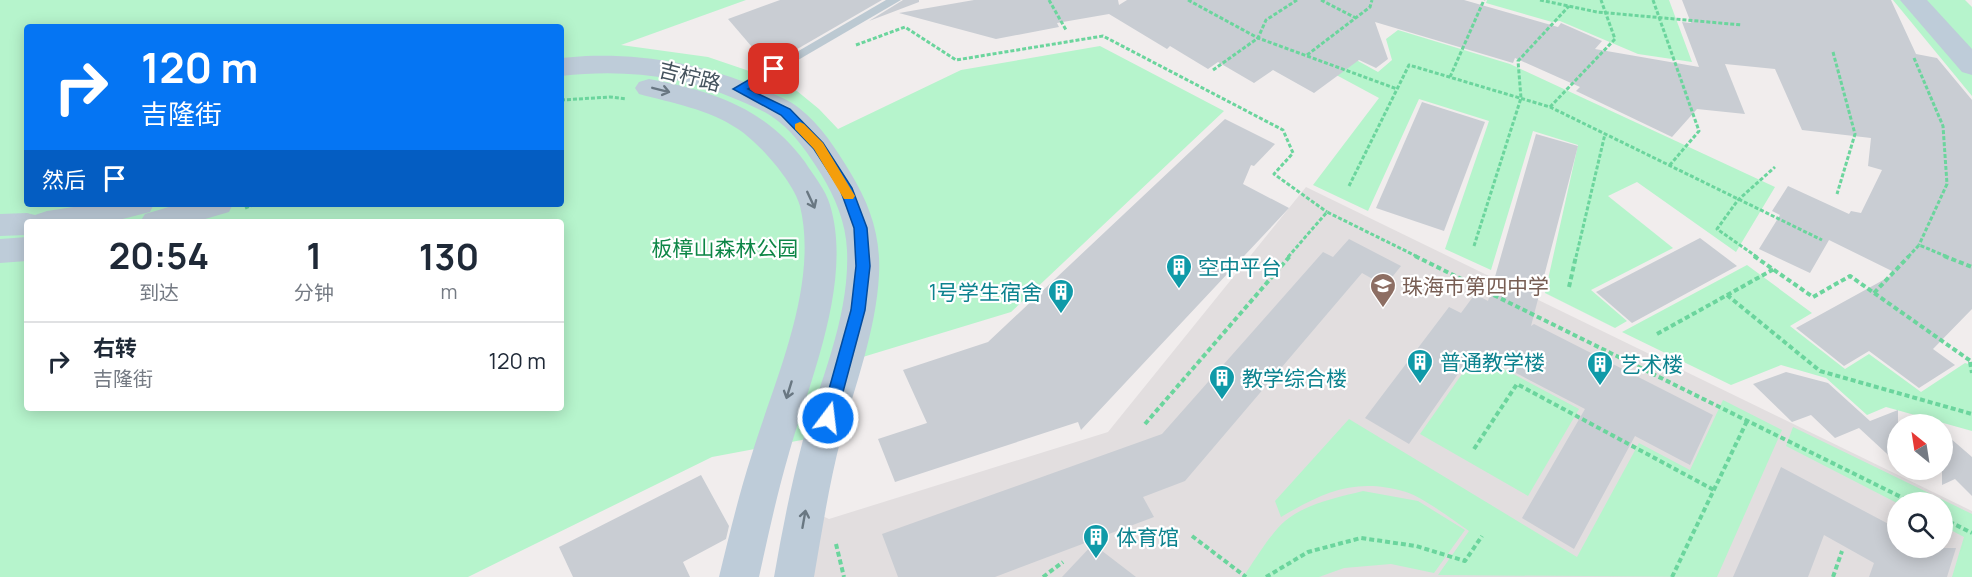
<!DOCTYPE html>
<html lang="zh">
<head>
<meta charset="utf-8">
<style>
	:root { --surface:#fff; --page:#f6f6f7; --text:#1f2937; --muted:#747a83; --line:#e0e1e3 }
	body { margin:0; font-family:Manrope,"Noto Sans SC",sans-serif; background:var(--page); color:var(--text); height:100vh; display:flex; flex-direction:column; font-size:22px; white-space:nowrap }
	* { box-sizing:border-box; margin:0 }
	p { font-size:20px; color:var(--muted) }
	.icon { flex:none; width:33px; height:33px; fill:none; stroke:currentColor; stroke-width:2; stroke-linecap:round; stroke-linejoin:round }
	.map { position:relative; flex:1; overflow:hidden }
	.sheet { position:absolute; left:24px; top:219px; width:540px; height:192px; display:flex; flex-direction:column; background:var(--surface); border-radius:6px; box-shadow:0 3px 15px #0003 }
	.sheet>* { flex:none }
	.banner { position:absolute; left:24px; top:24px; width:540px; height:183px; border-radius:6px; box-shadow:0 3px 15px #0003; background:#0575f3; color:#fff; overflow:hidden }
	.needle { width:39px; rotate:330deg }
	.controls { position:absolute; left:1887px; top:414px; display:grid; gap:12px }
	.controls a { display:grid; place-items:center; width:66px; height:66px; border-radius:50%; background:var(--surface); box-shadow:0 3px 15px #0003; font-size:30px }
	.pin { position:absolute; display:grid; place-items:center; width:51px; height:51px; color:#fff; margin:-26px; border-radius:12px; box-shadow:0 3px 9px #0006 }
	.me { position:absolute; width:66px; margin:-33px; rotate:15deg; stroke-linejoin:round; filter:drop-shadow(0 0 4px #0008) }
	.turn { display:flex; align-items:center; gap:21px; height:126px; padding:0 18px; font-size:27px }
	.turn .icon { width:78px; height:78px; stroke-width:2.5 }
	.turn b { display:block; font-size:42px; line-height:51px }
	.then { display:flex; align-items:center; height:57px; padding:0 18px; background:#0003; gap:12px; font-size:22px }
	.eta { display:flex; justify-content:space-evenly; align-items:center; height:102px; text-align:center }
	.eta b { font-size:36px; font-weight:700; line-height:42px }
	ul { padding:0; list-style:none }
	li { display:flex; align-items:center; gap:18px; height:78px; padding:0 18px; border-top:2px solid var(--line) }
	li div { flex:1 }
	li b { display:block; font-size:22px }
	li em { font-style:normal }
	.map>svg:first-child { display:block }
</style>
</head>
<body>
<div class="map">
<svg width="1972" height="577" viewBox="0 0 1972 577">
	<rect width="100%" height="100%" fill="#f1eded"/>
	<!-- education -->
	<path fill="#e2dedf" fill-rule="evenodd" d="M1306,187L1972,511V577H796L807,509L829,519L1108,432ZM1898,502H1942V548H1898Z"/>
	<!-- green -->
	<g fill="#b6f4cc" fill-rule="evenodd">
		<path d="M0,0H746L621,45L708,57L755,73L797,91L819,109L838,129L961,70L1100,46L1224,111L1011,312L843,363L823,436L712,457L468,577H0ZM27,27H561V204H27ZM27,222H561V408H27Z"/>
		<polygon points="1487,0 1669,0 1692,62 1638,54 1560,21 1552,22 1486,3"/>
		<polygon points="1893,0 1911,0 1972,69 1972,96"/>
		<polygon points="1922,0 1965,0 1972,7 1972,55"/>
		<polygon points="1398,30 1510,64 1775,187 1736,252 1637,182 1608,196 1673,248 1591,290 1627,321 1615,328 1545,293 1578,145 1533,131 1491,270 1445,249 1489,121 1419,99 1368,211 1313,185 1379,98 1301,56 1322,41 1378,72 1392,60 1386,39"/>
		<polygon points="1747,265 1812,313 1790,326 1845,369 1869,354 1921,392 1965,363 1972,365 1972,431 1886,407 1867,415 1826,378 1781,365 1731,385 1622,332"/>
		<polygon points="1476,354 1579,409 1528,496 1420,434"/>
		<path d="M1723,400L1782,430L1717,577L1438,575L1469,531C1454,521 1423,497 1406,492C1355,477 1324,492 1281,517L1275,501L1349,419L1577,557L1639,443L1690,470Z"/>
		<polygon points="1793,427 1972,514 1972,577 1952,577 1964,537 1943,526 1942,502 1897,503 1786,446"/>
		<path d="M1363,491L1418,501L1465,530L1434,573L1391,564L1344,568L1319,577H1243C1255,560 1270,534 1285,521C1307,503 1336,498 1363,491Z"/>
	</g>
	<!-- building -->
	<g fill="#c9cdd3">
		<polygon points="780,0 882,0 799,48 764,61 728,19"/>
		<polygon points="903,0 919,0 919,2 869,21"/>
		<polygon points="974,0 1118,0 1119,5 1127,0 1464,0 1558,27 1561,23 1602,41 1595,49 1699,67 1682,22 1691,23 1682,0 1891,0 1916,54 1937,58 1972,100 1972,309 1933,349 1955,365 1919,388 1869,351 1844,366 1796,328 1896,273 1829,240 1810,273 1759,249 1780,215 1772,211 1788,186 1849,214 1851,211 1861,213 1882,170 1868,166 1871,138 1802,130 1775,69 1725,64 1745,114 1697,109 1672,137 1576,91 1580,87 1515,58 1513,63 1375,22 1388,59 1376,68 1359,60 1314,93 1273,70 1254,83 1218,62 1208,69 1170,46 1167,49 1109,14 1057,23 1059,27 996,39 899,13"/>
		<polygon points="1422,102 1485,122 1444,231 1376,208"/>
		<polygon points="1225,119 1275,144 1254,166 1251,165 1243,184 1289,208 1081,430 1078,422 895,482 878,439 927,423 903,370 988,342"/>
		<polygon points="1536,134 1578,146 1531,326 1534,324 1713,415 1690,465 1635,436 1574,549 1522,518 1585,409 1474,351 1409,444 1365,418 1449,307 1461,313 1475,294 1488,301"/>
		<polygon points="1700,238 1737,266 1632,323 1596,292"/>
		<polygon points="1349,239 1401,266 1385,286 1362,273 1185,481 1143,497 1154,517 995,577 898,577 882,534 1162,434 1323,252 1333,257"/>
		<polygon points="1786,372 1828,383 1870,421 1898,410 1898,464 1859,428 1835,438 1811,415 1792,422 1753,384"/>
		<polygon points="1942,431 1972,457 1972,496 1955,479 1942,485"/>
		<polygon points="1781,467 1898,529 1898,548 1956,548 1947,577 1869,577 1874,563 1824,535 1808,577 1733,577"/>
		<polygon points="701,475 729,526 726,539 683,562 690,577 573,577 559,547"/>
		<polygon points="1093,544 1136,577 1062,577"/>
	</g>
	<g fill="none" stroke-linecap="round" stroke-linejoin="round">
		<!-- path-far1 -->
		<g stroke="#6bd59d" stroke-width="3" stroke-dasharray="4 2" stroke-linecap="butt">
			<polyline points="1049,0 1066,30"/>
			<polyline points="1188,0 1258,38 1397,89"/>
			<polyline points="1321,0 1356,18"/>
			<polyline points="1540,0 1597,12 1742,25"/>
			<polyline points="1653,0 1699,131 1669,166"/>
			<polyline points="856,45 905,27 956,60 1103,36 1283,130 1293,153 1274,174 1327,212"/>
			<polyline points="1833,52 1855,134 1837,194"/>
			<polyline points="1307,55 1370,7 1372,0"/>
			<polyline points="1914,58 1943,126 1947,184 1919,245"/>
			<polyline points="1213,70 1258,38 1266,20 1297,0"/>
			<polyline points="1450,77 1484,0"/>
			<polyline points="561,100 610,97 626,99"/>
			<polyline points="1550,107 1615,39 1601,0"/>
			<polyline points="1349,186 1409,65 1550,107 1822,240"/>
			<polyline points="245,208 255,204"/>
			<polyline points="1474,246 1521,98 1518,61 1569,6"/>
			<polyline points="1288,257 1327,212 1418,257"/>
			<polyline points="1576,257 1605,134"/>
			<polyline points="1757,257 1717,229 1738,200 1775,167"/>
			<polyline points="1908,257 1919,245 1948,257"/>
		</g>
		<!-- path -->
		<g stroke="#6bd59d" stroke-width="4" stroke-dasharray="5 3" stroke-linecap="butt">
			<polyline points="1415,256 1911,502"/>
			<polyline points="1754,256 1813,297 1850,276 1972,362"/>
			<polyline points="1944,256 1972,267"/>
			<polyline points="1569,287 1576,256"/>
			<polyline points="1874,293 1909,256"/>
			<polyline points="1727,295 1820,371 1972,414"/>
			<polyline points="1657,334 1774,269"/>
			<polyline points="1970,362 1972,373"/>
			<polyline points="1145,424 1290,256"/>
			<polyline points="1474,449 1517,384 1714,490"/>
			<polyline points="1942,518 1972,533"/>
			<polyline points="1192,536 1246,577"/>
			<polyline points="836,544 844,577"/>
			<polyline points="1043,577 1063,562"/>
			<polyline points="1266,577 1308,552 1361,538 1416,546 1465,561 1482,536"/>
			<polyline points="1672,577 1747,421"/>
			<polyline points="1833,577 1842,551"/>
		</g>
		<!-- lane -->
		<polygon fill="#bcc9d2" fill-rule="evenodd" points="886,0 901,0 743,92 735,92 733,89"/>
		<!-- secondary -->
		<g fill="#beccd9" fill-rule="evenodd">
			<polygon points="1900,0 1927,0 1972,49 1972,75 1962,72"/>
			<path d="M586,56C646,54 703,64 759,88C772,94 788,99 799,108C821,125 836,149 850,172C870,205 881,236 879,275C876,331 855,385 841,438C829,484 822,531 814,577H774C782,531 791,485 803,440C821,379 850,315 847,250C846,223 835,197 821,174C809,155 796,135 778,121C767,112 752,106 738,100C681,75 623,69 561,76V58Z"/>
			<path d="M649,79C713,91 765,108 805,162C813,175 826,190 830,205C853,281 810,380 789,453C777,494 768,536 759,577H719C729,536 739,494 752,454C775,379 819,285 800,206C793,181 759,143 738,129C708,109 672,103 639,94L635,88L639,82Z"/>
			<polygon points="93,204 154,204 150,212 111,222 27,222 27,235 0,236 0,214 27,213 35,215 47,211"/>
			<polygon points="179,204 233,204 229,212 195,222 140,222 145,214"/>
			<polygon points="27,237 27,261 0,263 0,239"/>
		</g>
	</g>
	<!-- one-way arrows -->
	<defs><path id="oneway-shaft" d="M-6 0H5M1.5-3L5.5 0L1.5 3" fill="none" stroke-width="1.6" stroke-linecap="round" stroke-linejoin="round" transform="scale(1.5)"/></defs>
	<g stroke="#697782">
		<use href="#oneway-shaft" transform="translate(661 90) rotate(14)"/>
		<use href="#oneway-shaft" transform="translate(811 200) rotate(65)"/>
		<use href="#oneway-shaft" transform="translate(789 390) rotate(107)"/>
		<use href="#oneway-shaft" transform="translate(804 519) rotate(-80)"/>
	</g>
	<!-- route -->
	<polygon fill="#0575f3" stroke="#034c9e" stroke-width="1.5" points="774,65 778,66 778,71 748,89 790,109 823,143 852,188 867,228 870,266 865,310 836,418 834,423 828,424 823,423 821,418 851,310 856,266 854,228 840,189 814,149 781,115 733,89"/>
	<!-- slow -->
	<polygon fill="#f59e0b" points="800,122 804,124 823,143 855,196 853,199 844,199 814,149 795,129 795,124"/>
	<!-- icons -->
	<defs>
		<symbol id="building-pin" viewBox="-11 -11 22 30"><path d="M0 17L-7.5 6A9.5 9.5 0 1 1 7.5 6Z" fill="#0f9aa8" stroke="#fff"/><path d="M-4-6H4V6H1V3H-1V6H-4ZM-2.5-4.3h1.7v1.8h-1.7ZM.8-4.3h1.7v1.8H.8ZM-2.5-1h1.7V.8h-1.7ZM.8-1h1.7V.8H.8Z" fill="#fff"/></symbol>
		<symbol id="school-pin" viewBox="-11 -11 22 30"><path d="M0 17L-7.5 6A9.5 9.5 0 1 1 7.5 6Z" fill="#8d6e63" stroke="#fff"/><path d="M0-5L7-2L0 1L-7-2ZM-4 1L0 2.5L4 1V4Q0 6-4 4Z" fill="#fff"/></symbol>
	</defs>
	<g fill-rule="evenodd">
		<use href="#building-pin" x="1164" y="252" width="30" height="40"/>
		<use href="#school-pin" x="1368" y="271" width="30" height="40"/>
		<use href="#building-pin" x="1046" y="277" width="30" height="40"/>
		<use href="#building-pin" x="1405" y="347" width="30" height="40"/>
		<use href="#building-pin" x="1585" y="349" width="30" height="40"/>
		<use href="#building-pin" x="1207" y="363" width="30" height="40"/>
		<use href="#building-pin" x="1081" y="522" width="30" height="40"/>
	</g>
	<g text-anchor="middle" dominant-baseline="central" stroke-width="4.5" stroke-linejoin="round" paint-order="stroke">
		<!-- street labels -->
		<g font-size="21" fill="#44525d" stroke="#fff">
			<text transform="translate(690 76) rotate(14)">吉柠路</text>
		</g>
		<!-- park labels -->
		<g font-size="21" fill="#0d8646" stroke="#fff">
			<text x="725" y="248">板樟山森林公园</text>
		</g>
		<!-- culture labels -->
		<g font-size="21" fill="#0d838f" stroke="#fff" text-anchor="start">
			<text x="1198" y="267">空中平台</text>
			<text x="1042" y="292" text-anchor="end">1号学生宿舍</text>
			<text x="1440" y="362">普通教学楼</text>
			<text x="1620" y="364">艺术楼</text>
			<text x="1242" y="378">教学综合楼</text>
			<text x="1116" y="537">体育馆</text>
		</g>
		<!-- education labels -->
		<g font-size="21" fill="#785e54" stroke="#fff" text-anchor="start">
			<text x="1402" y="286">珠海市第四中学</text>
		</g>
	</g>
</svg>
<div class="controls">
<a><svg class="needle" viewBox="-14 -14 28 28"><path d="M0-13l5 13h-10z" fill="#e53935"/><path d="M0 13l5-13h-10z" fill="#747a83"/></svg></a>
<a><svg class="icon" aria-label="search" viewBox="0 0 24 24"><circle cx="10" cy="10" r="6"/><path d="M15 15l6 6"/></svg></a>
</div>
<div class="pin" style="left:774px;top:69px;background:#d93025"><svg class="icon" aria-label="arrive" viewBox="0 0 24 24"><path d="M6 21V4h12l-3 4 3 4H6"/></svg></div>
<svg class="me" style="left:828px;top:418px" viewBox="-20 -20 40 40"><circle r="17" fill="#0575f3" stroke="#fff" stroke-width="3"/><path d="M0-11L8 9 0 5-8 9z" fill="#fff"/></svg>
<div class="banner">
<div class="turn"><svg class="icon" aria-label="right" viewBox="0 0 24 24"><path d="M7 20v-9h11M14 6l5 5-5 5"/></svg><div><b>120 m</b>吉隆街</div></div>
<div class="then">然后<svg class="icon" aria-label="arrive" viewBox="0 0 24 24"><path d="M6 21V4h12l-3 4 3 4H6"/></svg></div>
</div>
<section class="sheet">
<div class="eta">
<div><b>20:54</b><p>到达</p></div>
<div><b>1</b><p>分钟</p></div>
<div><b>130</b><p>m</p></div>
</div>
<ul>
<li><svg class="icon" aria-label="right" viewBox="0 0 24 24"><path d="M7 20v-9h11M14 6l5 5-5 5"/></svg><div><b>右转</b><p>吉隆街</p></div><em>120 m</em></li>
</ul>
</section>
</div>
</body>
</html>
